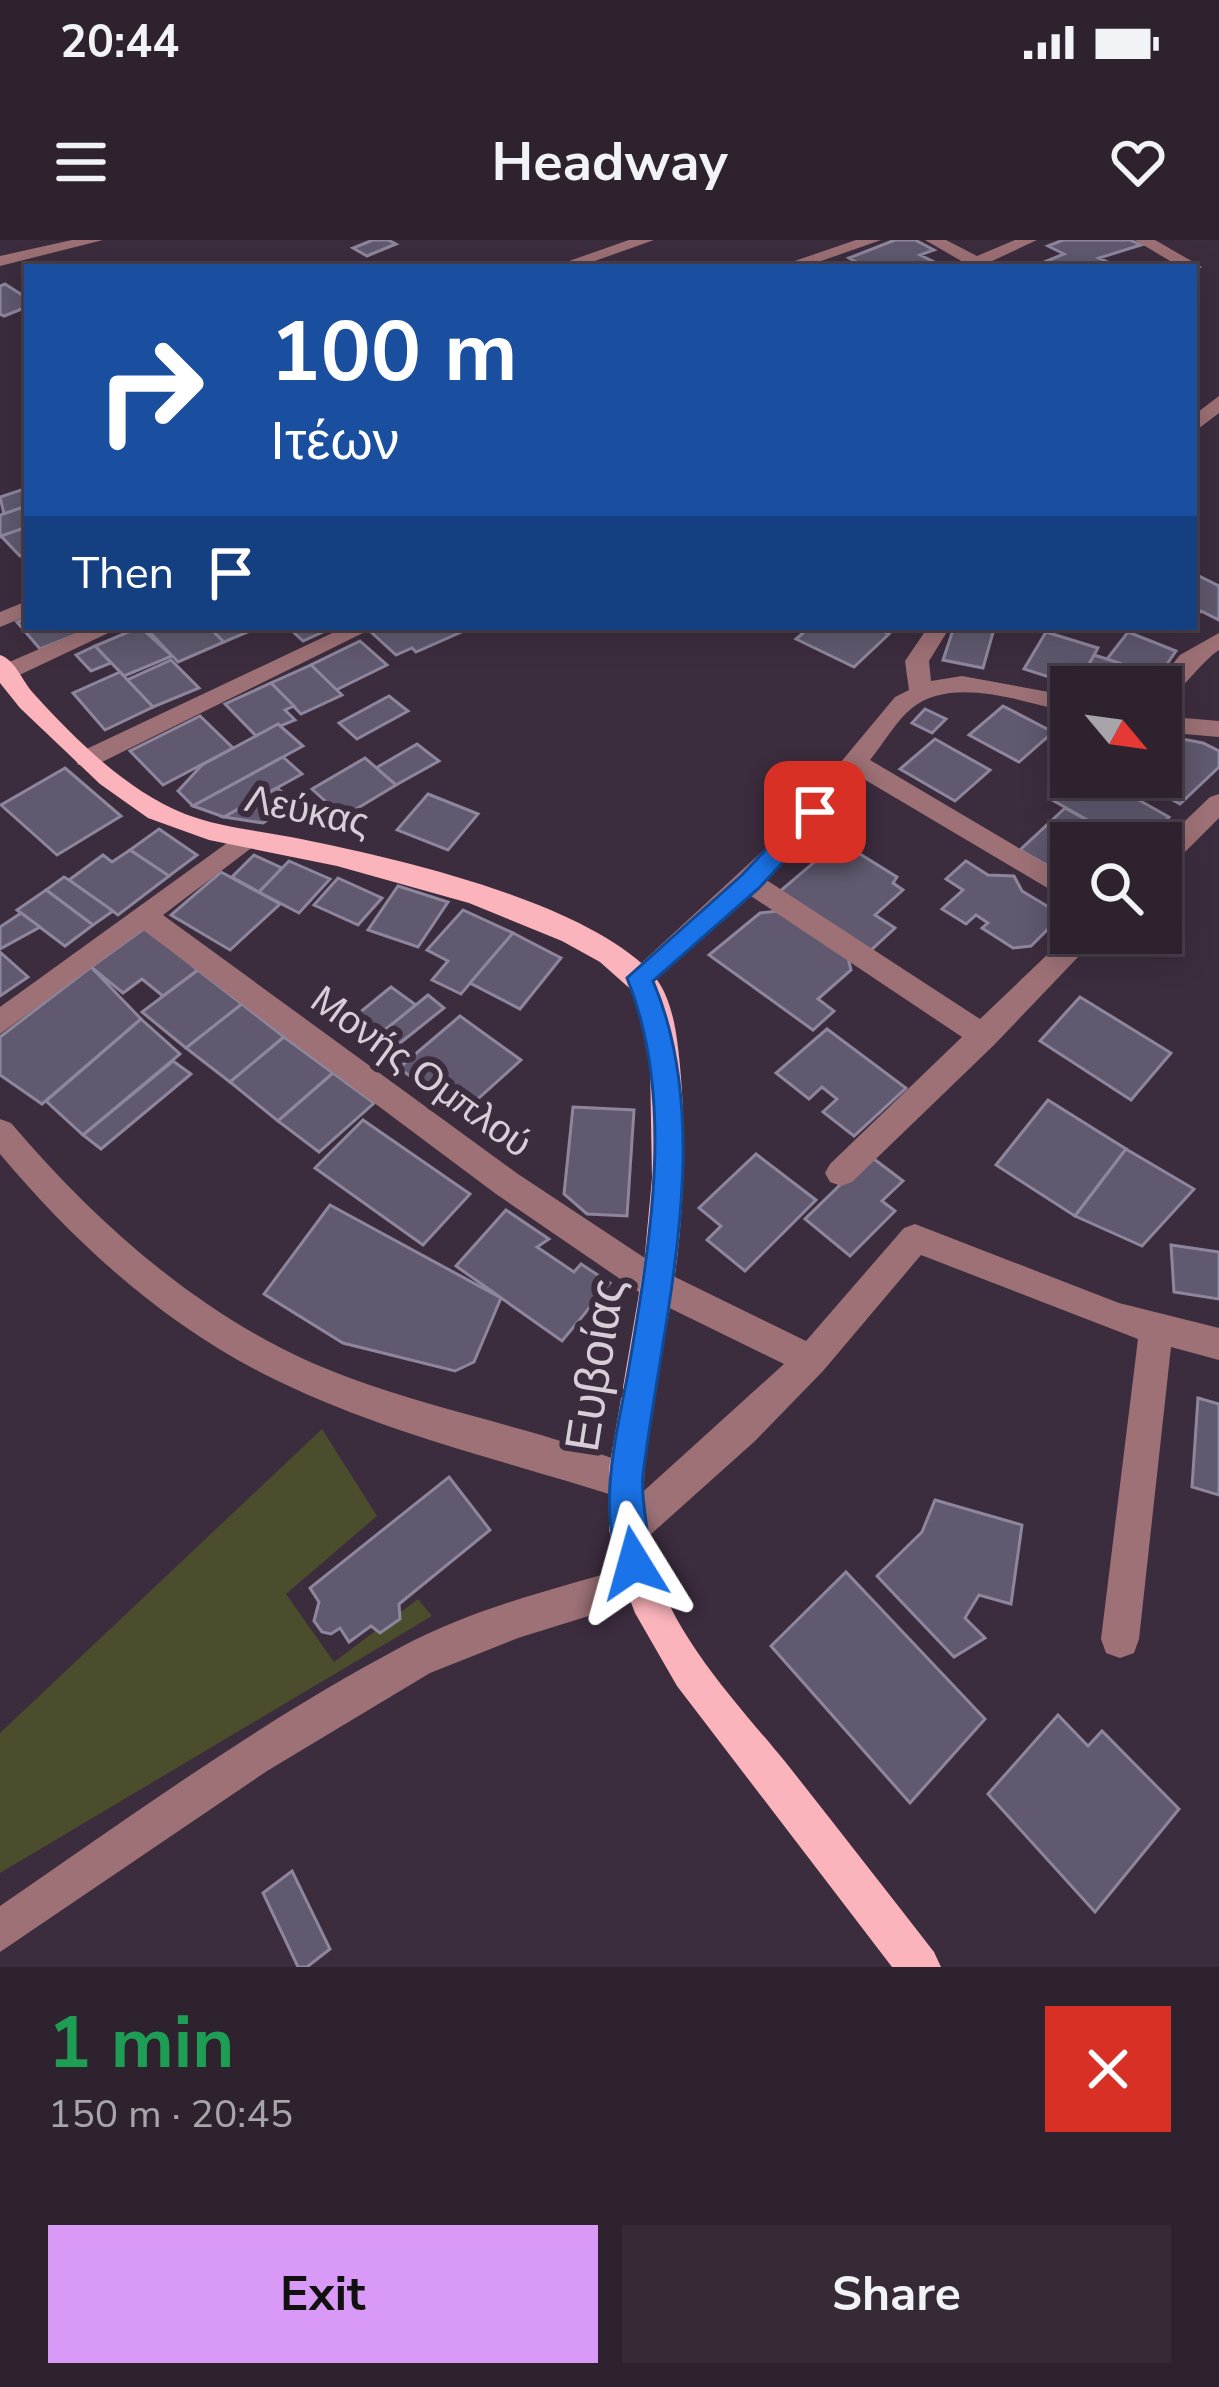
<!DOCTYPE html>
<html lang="en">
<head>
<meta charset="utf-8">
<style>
	:root { --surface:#2d222e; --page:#352a36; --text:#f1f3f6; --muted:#a7a4aa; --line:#483f4a; --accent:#d99af7 }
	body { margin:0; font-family:"Nunito Sans",sans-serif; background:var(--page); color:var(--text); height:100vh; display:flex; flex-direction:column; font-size:45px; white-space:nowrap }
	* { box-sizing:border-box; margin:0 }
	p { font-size:39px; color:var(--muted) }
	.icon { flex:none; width:66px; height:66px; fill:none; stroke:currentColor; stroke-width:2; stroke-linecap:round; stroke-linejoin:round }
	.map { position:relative; height:1727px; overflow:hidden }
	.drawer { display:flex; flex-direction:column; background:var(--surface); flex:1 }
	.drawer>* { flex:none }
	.hud { position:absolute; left:24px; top:24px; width:1173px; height:366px; border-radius:0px; box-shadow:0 6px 30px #0003,0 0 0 3px var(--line); background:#1a4fa0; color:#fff; overflow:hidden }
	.needle { width:78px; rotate:119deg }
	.controls { position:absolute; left:1050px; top:426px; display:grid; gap:24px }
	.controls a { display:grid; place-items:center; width:132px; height:132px; border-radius:0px; background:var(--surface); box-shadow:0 6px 30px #0003,0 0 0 3px var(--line); font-size:60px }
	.pin { position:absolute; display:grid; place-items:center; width:102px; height:102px; color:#fff; margin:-51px; border-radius:24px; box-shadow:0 6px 18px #0006 }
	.me { position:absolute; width:132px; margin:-66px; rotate:352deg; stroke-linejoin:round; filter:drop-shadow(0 0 9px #0008) }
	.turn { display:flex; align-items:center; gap:42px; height:252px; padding:0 48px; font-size:54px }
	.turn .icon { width:156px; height:156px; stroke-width:2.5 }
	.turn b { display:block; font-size:84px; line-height:102px }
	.then { display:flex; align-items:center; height:114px; padding:0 48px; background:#0003; gap:24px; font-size:45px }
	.round { display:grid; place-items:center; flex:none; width:126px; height:126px; border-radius:0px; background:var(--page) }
	.summary { display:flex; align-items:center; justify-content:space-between; height:204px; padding:0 48px }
	h1 { font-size:72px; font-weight:700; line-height:90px; color:#1e9e55 }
	.cta { display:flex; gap:24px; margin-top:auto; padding:24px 48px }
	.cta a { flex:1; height:138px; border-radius:0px; background:var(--accent); color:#111; font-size:48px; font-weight:700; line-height:138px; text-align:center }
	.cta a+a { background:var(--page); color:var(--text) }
	.status { display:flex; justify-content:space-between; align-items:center; height:84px; padding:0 60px; background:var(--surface); direction:ltr }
	.status svg { height:33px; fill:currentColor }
	header { display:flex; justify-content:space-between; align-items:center; height:156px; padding:0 48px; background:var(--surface); font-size:54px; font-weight:700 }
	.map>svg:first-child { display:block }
</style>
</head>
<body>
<div class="status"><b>20:44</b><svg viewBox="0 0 49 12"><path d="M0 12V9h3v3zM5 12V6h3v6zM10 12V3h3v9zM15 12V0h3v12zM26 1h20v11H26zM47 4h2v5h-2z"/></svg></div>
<header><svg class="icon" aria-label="menu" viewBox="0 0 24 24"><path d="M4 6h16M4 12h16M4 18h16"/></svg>Headway<svg class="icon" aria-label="heart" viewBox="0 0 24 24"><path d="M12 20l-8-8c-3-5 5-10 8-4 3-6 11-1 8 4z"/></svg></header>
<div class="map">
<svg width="1219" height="1727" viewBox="0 0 1219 1727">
	<rect width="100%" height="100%" fill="#3c2d3e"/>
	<!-- green -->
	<polygon fill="#4b4d2c" points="322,1189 377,1276 286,1354 334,1422 418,1359 432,1376 0,1633 0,1493"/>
	<!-- building -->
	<g fill="#60596f" stroke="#8d869d" stroke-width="3">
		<polygon points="373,0 388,0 396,4 367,16 353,8"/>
		<polygon points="895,0 915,0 934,10 920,15 932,21 918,27 865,27 849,18"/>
		<polygon points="1063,0 1130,0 1141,5 1099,18 1110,23 1099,27 1037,25 1064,14 1048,6"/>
		<polygon points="5,44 27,58 27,67 4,76 0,74 0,46"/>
		<polygon points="27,248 27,266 4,274 0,257"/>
		<polygon points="27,266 27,287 0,297 0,275"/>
		<polygon points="27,287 27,314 20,316 1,296"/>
		<polygon points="1195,334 1219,346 1219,380 1201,371 1194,377"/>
		<polygon points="27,378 27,387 93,388 40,409 17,382"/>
		<polygon points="140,387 172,416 124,436 95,406"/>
		<polygon points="145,387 209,387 224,402 178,422"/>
		<polygon points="209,387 259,387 224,402"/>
		<polygon points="288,387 334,387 303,401"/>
		<polygon points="383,387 466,387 468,389 416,412 412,408 396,415 371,392"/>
		<polygon points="810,387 874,387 889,394 854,427 796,399"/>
		<polygon points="954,387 994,389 983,428 943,420"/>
		<polygon points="1046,392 1098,408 1077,446 1024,429"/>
		<polygon points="1128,392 1176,411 1158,437 1107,419"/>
		<polygon points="360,401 387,425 336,450 311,425"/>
		<polygon points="95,406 111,423 91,431 76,415"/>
		<polygon points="1094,415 1107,419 1158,437 1152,447 1104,447 1081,439"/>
		<polygon points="171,420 199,448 153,467 127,440"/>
		<polygon points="311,425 342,455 301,474 271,443"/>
		<polygon points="120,432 153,467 105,490 73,453"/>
		<polygon points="271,443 294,466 285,470 295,480 256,496 225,464"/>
		<polygon points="389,456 408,471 357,499 339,483"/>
		<polygon points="1003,466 1053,492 1019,522 969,495"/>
		<polygon points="925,469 946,479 932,493 912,483"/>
		<polygon points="200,476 233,508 163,545 130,511"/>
		<polygon points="278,484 303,506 193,566 178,551 202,525"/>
		<polygon points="1161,495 1203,503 1219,511 1219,527 1180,564 1130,537 1161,537"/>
		<polygon points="935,499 990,530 955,561 900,529"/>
		<polygon points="417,504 439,521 396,545 376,528"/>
		<polygon points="283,517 302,534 224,577 193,566"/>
		<polygon points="365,518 396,545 343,577 312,549"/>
		<polygon points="65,528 121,576 57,615 1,565"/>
		<polygon points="1080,537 1098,537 1169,577 1143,603 1128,603 1054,561"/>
		<polygon points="277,548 295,563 263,583 224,577"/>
		<polygon points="428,554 478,574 448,610 397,590"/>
		<polygon points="1065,568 1128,603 1071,603 1071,639 1020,610"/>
		<polygon points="159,589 197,615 169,636 130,610"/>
		<polygon points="839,601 897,637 893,643 903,650 875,675 895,688 870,711 779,652"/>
		<polygon points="130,610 169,636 118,675 69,640 103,615 112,622"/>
		<polygon points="254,615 282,628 259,652 232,637"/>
		<polygon points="289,621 330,639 299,673 259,652"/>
		<polygon points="966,621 988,635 1014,636 1022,651 1062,675 1031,706 1013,708 982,688 988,683 976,675 966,684 942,669 963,650 946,639"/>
		<polygon points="221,632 280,664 230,710 171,675"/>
		<polygon points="64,637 69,640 113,671 93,685 46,650"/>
		<polygon points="338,638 382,658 358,685 314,665"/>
		<polygon points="398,646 448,662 418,707 368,690"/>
		<polygon points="46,650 93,685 65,706 17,670"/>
		<polygon points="463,670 513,693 461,754 432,740 448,721 427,710"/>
		<polygon points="778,671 848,718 851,730 818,759 834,771 813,790 709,715 760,673"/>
		<polygon points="21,673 40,687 0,709 0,687"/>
		<polygon points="145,688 198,730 163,756 142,739 123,753 91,727"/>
		<polygon points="513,693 561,718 520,769 470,743"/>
		<polygon points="0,712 28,737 0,756"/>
		<polygon points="91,727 141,779 42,864 0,835 0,797"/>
		<polygon points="198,730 242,764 186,808 142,772"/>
		<polygon points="391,747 416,765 377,796 353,778"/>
		<polygon points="428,755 444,768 385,815 369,803"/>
		<polygon points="1080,757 1171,813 1131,860 1040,801"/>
		<polygon points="242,764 284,797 230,842 186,808"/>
		<polygon points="460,776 521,820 461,874 399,828"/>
		<polygon points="141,779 180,814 83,895 46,861"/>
		<polygon points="827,789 906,848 854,896 823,872 837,859 822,847 809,859 776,833"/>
		<polygon points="284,797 333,833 278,881 230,842"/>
		<polygon points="173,821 191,834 101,909 83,895"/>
		<polygon points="333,833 374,863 319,912 278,881"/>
		<polygon points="1048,860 1126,909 1075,976 996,925"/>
		<polygon points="573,867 634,870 627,976 587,974 564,954"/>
		<polygon points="363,880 470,954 423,1005 315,928"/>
		<polygon points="1126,909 1194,949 1142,1006 1075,976"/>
		<polygon points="756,914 816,960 745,1031 707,1000 721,986 699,968"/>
		<polygon points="870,916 903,941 882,961 895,971 850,1016 805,979"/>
		<polygon points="330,965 501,1058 474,1122 455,1131 343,1103 264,1054"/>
		<polygon points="506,970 549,999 537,1007 574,1032 581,1024 610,1043 562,1101 456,1026"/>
		<polygon points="1171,1005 1219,1012 1219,1059 1174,1052"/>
		<polygon points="1198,1158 1219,1164 1219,1255 1192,1247"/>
		<polygon points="449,1237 490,1290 399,1364 400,1379 380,1393 371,1386 349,1402 340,1388 331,1394 322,1392 314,1381 319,1362 310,1348"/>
		<polygon points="935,1260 1022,1285 1011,1364 979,1355 965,1378 985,1398 954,1417 877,1336 922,1292"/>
		<polygon points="846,1332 985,1479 910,1563 771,1406"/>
		<polygon points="1058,1475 1088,1506 1102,1491 1179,1569 1095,1672 988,1554"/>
		<polygon points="292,1631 330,1709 307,1727 298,1727 263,1653"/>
	</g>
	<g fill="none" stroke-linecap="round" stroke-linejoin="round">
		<!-- minor -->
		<g fill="#9d7176" fill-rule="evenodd">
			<polygon points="72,0 103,0 0,26 0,16"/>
			<polygon points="629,0 654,0 578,27 552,27"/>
			<polygon points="856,0 881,0 804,27 777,27"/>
			<polygon points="925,0 946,0 977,16 1015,0 1037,0 990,22 995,27 956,27 963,22"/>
			<polygon points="1135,0 1155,0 1202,27 1194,32 1194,27 1180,27"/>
			<polygon points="1219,156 1219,173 1194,192 1194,175"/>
			<polygon points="27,361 27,376 0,387 0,372"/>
			<polygon points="90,387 121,387 13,438 0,439 0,426"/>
			<polygon points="345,387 375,387 96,525 78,525 75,519 78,513"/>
			<path d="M928,387H950L929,421L931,441L962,436L1071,456V472C1024,463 954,435 912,468C896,481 883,504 870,520L1071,639V662L857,535L799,608L765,639L980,779L1071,692L1101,693L994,805L852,942L841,946L830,942L825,933L830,924L962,797L748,654L649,746L639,749L625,738L781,594L895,457L909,450L905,421Z"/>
			<path d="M1219,393V410C1198,424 1183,452 1161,462V447H1154L1180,415Z"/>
			<polygon points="1161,476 1219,481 1219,497 1161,492"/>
			<polygon points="1219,554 1219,578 1170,627 1161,630 1161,604 1210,557"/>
			<polygon points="245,590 254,592 258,599 254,606 163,675 518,934 669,1034 806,1101 904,988 915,984 1119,1063 1219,1088 1219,1120 1171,1107 1139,1399 1134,1413 1120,1418 1106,1413 1101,1399 1138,1099 921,1015 823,1131 755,1201 640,1304 627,1309 614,1304 609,1291 614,1278 784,1124 645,1056 496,954 143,690 0,794 0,767"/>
			<path d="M0,879L11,883C103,991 215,1089 350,1138C444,1173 545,1190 638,1228L643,1241L638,1254L625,1259C503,1220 374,1191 260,1132C159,1080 72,1000 0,914Z"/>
			<path d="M643,1323L656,1329L662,1342L656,1355L518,1398L430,1433L267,1531L0,1712V1666C131,1576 260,1482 401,1407C475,1367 562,1347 643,1323Z"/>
		</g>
		<!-- major -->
		<path fill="#fbb4bc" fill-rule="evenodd" d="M0,415C15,419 23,443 35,455C76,500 127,551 185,574C222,588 262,591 301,599C399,619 579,660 650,731C673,755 677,795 680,826C687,902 684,979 672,1055C659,1141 630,1231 652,1318C671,1395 738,1464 787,1524C836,1586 885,1649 934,1712L941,1727H892L677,1446L635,1373L616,1323L609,1288V1229L644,1024L652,938L650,824L636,754L600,722L562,701L469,663L337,626L209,600L148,578L100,544L20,468L0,443Z"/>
	</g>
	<!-- route -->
	<path fill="#1a73e8" stroke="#114b97" stroke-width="3" d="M815,564L827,572L824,578L759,648L653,741C717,891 662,1079 643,1235C639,1265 656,1311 646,1335L634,1340L623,1335C595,1269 617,1195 629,1127C650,1003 676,858 627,738L742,635L807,566Z"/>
	<g text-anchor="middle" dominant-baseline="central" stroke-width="12" stroke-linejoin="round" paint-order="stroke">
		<!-- street labels -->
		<g font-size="39" fill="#d7ced8" stroke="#3c2d3e">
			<text transform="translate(307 571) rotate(12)">Λεύκας</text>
			<text transform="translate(421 832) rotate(36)">Μονής Ομπλού</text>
		</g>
		<!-- near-street labels -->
		<g font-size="48" fill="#d7ced8" stroke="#3c2d3e">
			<text transform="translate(595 1125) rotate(-81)">Ευβοίας</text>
		</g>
	</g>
</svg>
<div class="controls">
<a><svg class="needle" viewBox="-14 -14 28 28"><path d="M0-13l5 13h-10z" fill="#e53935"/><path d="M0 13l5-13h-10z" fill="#a7a4aa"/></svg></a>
<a><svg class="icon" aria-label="search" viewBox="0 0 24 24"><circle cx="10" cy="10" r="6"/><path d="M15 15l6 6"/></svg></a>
</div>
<div class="pin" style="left:815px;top:572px;background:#d93025"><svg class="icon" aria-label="arrive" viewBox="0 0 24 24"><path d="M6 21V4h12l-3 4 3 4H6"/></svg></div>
<svg class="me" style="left:634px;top:1323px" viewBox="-20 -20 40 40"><path d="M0-17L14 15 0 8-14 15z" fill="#1a73e8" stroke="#fff" stroke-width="4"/></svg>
<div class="hud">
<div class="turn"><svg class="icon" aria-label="right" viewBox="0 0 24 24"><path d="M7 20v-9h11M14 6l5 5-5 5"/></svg><div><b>100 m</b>Ιτέων</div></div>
<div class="then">Then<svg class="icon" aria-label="arrive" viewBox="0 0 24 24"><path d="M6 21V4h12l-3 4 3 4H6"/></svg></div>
</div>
</div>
<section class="drawer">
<div class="summary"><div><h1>1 min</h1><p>150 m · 20:45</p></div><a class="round" style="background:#d93025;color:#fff"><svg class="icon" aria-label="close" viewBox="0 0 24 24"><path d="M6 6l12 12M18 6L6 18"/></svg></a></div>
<div class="cta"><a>Exit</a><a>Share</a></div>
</section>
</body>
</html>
